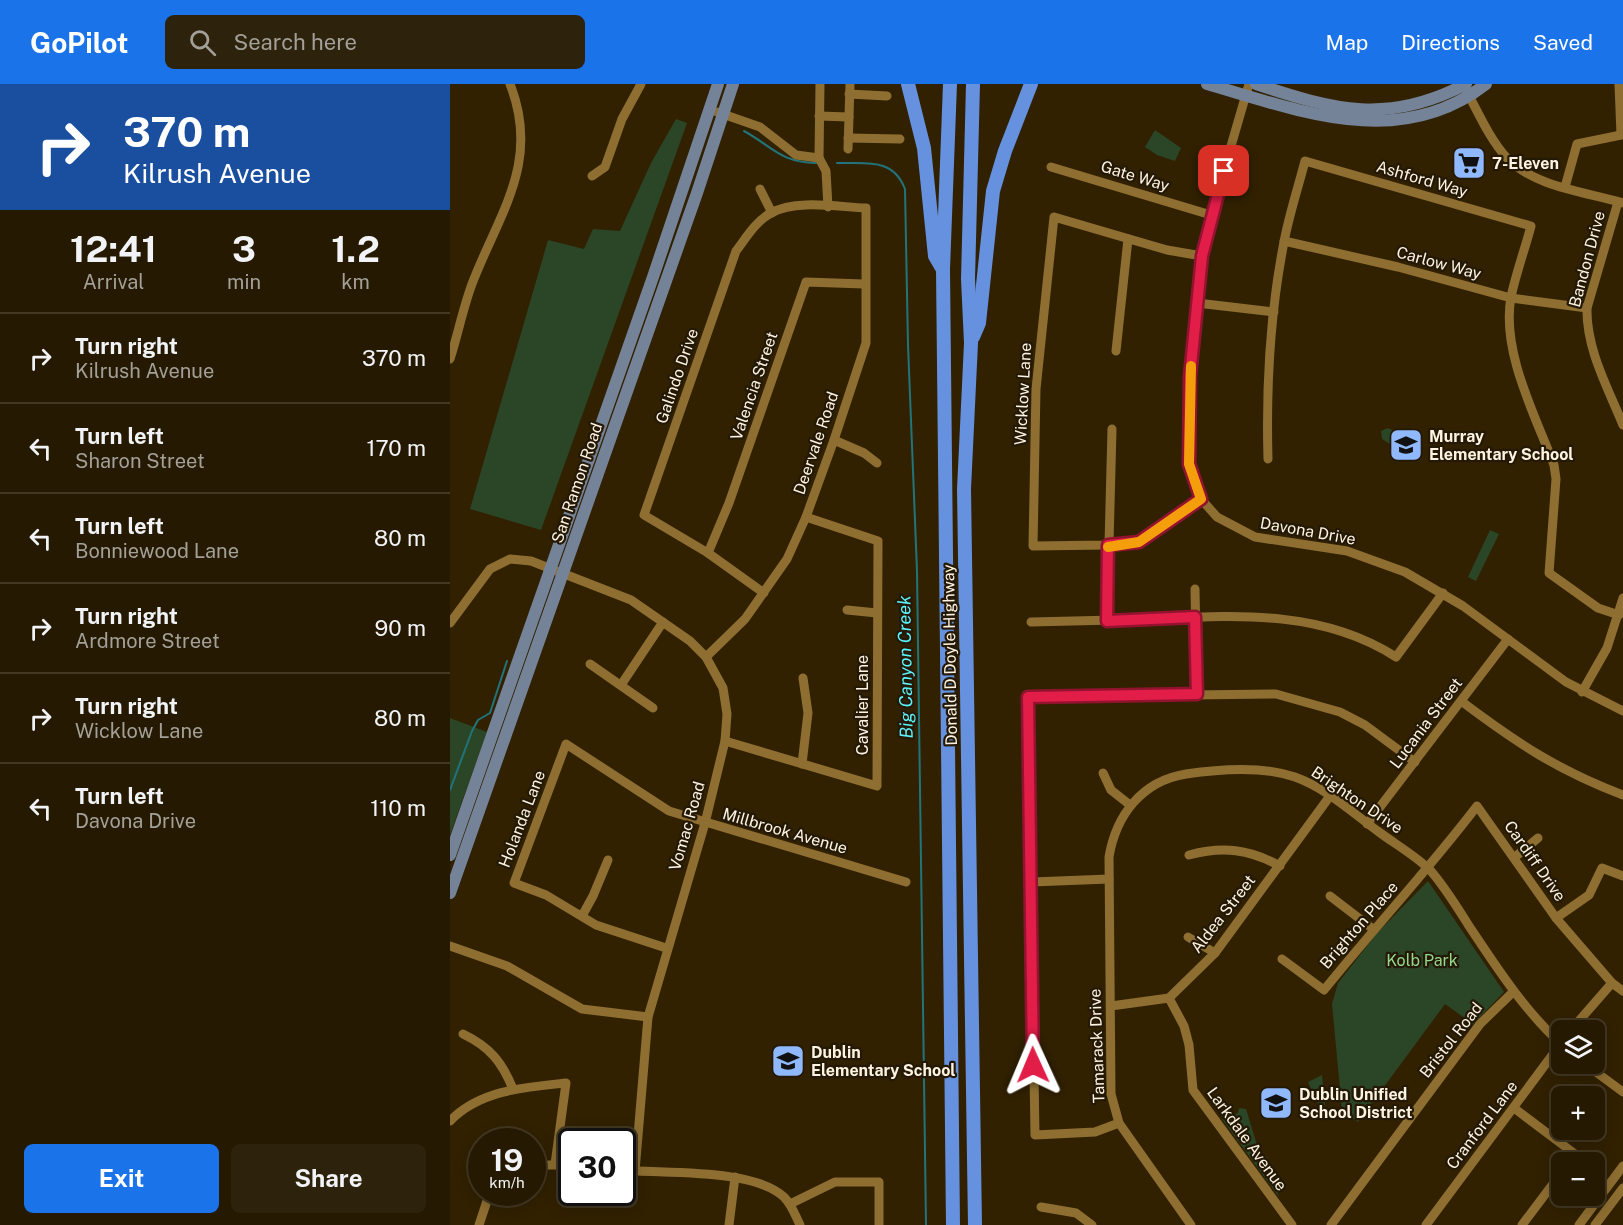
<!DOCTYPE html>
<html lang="en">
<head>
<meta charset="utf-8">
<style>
	:root { --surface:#251901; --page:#2d220b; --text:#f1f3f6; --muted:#a3a099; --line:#423823; --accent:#1a73e8 }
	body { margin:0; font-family:"Public Sans",sans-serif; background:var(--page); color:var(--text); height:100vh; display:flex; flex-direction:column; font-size:22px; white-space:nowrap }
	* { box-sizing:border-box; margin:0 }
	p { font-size:20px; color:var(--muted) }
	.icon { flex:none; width:33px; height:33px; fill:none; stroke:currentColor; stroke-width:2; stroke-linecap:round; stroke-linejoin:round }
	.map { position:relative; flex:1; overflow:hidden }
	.details { display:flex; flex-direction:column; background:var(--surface); width:450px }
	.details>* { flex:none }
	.banner { background:#1a4fa0; color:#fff; overflow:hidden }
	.tools { position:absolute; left:1101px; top:936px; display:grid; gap:12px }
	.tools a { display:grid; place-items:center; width:54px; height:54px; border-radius:9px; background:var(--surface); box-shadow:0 3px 15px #0003,0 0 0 2px var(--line); font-size:30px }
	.speed { position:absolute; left:18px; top:1044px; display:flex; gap:12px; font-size:30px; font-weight:700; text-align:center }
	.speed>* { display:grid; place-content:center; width:78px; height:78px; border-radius:50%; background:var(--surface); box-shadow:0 3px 15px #0003,0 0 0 2px var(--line); line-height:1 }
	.speed small { font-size:15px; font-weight:400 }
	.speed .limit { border:3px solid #111; border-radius:9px; background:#fff; color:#111 }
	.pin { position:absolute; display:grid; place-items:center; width:51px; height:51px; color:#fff; margin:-26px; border-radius:12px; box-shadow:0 3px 9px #0006 }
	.me { position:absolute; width:66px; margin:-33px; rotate:359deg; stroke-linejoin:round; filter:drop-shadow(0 0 4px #0008) }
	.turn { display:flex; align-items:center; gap:21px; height:126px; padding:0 24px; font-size:27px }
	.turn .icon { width:78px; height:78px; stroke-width:2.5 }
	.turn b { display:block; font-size:42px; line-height:51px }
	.eta { display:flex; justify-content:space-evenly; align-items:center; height:102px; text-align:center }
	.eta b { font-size:36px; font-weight:700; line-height:42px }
	.primary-button { display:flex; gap:12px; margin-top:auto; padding:12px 24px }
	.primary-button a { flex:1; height:69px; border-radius:9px; background:var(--accent); color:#fff; font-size:24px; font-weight:700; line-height:69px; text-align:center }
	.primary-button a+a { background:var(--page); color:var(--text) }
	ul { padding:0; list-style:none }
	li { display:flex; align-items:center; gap:18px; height:90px; padding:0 24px; border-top:2px solid var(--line) }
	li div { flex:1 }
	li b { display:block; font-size:22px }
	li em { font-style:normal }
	header { display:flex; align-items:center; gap:36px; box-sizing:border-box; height:84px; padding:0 30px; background:var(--accent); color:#fff }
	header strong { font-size:28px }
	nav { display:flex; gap:33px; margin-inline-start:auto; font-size:21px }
	.search { width:420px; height:54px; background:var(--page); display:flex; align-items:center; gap:15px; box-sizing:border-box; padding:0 21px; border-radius:9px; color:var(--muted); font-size:22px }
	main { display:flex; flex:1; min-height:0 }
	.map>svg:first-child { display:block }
</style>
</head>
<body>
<header>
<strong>GoPilot</strong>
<div class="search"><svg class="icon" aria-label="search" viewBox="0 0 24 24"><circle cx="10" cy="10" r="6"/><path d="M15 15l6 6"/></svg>Search here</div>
<nav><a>Map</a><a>Directions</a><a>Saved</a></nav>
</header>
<main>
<section class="details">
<div class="banner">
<div class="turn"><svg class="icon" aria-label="right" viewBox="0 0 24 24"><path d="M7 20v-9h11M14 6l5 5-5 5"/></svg><div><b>370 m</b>Kilrush Avenue</div></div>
</div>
<div class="eta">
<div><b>12:41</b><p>Arrival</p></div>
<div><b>3</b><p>min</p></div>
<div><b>1.2</b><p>km</p></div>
</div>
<ul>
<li><svg class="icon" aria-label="right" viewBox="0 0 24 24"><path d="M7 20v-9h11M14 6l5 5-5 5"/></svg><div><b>Turn right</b><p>Kilrush Avenue</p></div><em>370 m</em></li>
<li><svg class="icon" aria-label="left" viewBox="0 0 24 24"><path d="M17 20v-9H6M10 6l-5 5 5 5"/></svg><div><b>Turn left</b><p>Sharon Street</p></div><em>170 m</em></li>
<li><svg class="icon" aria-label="left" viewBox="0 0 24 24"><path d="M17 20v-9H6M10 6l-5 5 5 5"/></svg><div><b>Turn left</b><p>Bonniewood Lane</p></div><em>80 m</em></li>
<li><svg class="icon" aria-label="right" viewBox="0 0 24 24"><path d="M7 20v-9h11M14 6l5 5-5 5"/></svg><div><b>Turn right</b><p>Ardmore Street</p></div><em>90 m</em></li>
<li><svg class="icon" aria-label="right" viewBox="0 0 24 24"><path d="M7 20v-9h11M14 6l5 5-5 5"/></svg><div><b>Turn right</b><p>Wicklow Lane</p></div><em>80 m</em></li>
<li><svg class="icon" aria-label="left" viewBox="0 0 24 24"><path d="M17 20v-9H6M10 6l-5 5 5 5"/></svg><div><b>Turn left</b><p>Davona Drive</p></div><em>110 m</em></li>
</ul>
<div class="primary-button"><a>Exit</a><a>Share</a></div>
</section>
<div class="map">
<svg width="1173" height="1141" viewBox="0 0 1173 1141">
	<rect width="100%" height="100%" fill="#312101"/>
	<!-- green -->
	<g fill="#2b4527">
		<polygon points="226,35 237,39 91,446 20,425 98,156 134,165 143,145 170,147 201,79"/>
		<polygon points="705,46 731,64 725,77 707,71 695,63"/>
		<polygon points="938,344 946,348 951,362 949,366 932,355 931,347"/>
		<polygon points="1040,446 1049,450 1026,497 1018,493"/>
		<polygon points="0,634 37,648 0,751"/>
		<polygon points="978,797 1054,908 1023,940 995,920 908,1038 892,1026 882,920 888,899 928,848"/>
		<polygon points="872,991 875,1021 871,1027 858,998"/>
		<polygon points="789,1024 796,1025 810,1071 817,1073 829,1113 772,1035 788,1029"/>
	</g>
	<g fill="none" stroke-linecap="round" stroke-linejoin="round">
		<!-- stream -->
		<g stroke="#21757a" stroke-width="2">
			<path d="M294,47C323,63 330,78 366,79"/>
			<path d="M387,79C415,80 443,73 455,105L458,261L467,487L476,1141"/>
			<polyline points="0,706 22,647 28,636 40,629 57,577"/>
		</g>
		<!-- minor -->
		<g stroke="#8e6e31" stroke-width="9">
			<polyline points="799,0 761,131 752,172 740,292 737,356 739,380 751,415 767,433 805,453 897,467 955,488 1013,522 1116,598 1173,627"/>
			<polyline points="1169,0 1171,51 1173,50"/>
			<path d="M1016,6C1028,28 1040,56 1057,74C1084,103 1136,108 1173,119"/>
			<polyline points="399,10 437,12"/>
			<polyline points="267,28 310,43 346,71 369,74 376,87 378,123"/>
			<polyline points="369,32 399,33"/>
			<polyline points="398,54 450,55"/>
			<polyline points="398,65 400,0"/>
			<polyline points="369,74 370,0"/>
			<polyline points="601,83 761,131"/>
			<polyline points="142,92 155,83 172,35 191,0"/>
			<polyline points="1115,103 1127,60 1171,51"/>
			<polyline points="310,105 322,129"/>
			<path d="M1168,118L1137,224C1136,265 1158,304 1173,341"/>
			<polyline points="834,157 948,183 1061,214 1137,224"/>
			<polyline points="747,219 824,228"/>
			<polyline points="666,267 678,155"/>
			<path d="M0,275C8,250 13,224 22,200C49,129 91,79 60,0"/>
			<polyline points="384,356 414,369 427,379"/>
			<path d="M818,375C816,303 820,229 834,158C839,131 848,104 855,77L1081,142C1075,165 1066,189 1061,213C1051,267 1085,331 1104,381L1106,395L1099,489L1148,524L1169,531"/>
			<polyline points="751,415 689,458 658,461 583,462 586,305 604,133 717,166 752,172"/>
			<polyline points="258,469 279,419 356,198 414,200"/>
			<polyline points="745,505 747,610"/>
			<polyline points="397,526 427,529"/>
			<polyline points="657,537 662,345"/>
			<path d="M581,538C623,537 664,536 706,535C789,531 873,526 946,573L993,509"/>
			<polyline points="0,539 40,485 60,475 81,477 181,516 240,557 256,573 273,604 277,630 275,657 255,739 198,933 185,1087"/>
			<path d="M256,573L295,535L337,475L356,433L384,356L416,259V124C388,123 346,115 321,129C306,137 296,154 286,167L194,431L258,469L314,509"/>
			<polyline points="140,580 203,624"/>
			<polyline points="171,601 213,538"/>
			<polyline points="1132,608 1157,564 1173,514"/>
			<path d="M1011,617C1067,659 1107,686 1173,711"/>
			<polyline points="275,657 427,702 428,457 356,433"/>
			<polyline points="352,680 358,629 353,594"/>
			<polyline points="653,689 661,706 680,721"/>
			<polyline points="917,740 1058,555"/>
			<path d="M739,771C773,762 799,765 830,782"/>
			<polyline points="1065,773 1088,754"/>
			<polyline points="582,798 659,795"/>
			<polyline points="880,812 923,845"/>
			<polyline points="132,832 143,812 158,776"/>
			<polyline points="1106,834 1139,811 1152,784 1173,792"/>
			<polyline points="738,853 765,869"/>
			<polyline points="0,862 57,882 132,925 198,933"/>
			<polyline points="216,864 146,841 96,811 64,799 116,660 219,727 456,798"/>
			<path d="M832,875L874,906C924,844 979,785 1027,722L1106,834L1162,899L1173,907"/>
			<polyline points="719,914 734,942 739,961 743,1006 842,1141"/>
			<polyline points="661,922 719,914 765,869 880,712"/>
			<polyline points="1121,946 1162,899"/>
			<path d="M13,950C40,963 52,978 63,1005"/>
			<polyline points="1135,980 1173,1008"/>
			<polyline points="1064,1024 1125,1070 1119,1078"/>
			<path d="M0,1037C30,1006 76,1003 116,999L105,1080"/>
			<polyline points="669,1039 645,1048 585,1051 578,613 826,610 890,628 915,641 965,678"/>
			<polyline points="82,1081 122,1081"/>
			<path d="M172,1086C215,1090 303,1084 334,1113C342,1121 345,1131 350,1141"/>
			<polyline points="340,1120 385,1098 429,1098 429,1141"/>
			<polyline points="591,1123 626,1129 642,1141"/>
			<polyline points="29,1141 40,1108"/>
			<polyline points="279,1141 285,1093"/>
			<path d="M741,1141L669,1039L661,1010L659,773C666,731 692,697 736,690C769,685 813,682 845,693C876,704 903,729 929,748C945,760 966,772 980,786C995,803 1007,823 1019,842C1047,884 1074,926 1112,961"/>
			<polyline points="881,1141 1030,940 1063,908"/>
			<polyline points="976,1141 1112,958"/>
			<polyline points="1072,1141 1112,1088"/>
			<polyline points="1129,1141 1173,1082"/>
			<polyline points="1145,1141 1173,1104"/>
		</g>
		<!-- major -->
		<g stroke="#758399" stroke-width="12">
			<path d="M757,0C850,27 950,67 1036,0"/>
			<path d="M806,0C884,26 938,41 1016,0"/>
			<polyline points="0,771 203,193 268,0"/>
			<polyline points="0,809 247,109 283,0"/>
		</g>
		<!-- highway -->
		<g stroke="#6591df" stroke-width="14">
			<polyline points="458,0 474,64 485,172 492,184"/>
			<polyline points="500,0 493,185 503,1141"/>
			<polyline points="523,0 518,195 521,259 514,405 525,1141"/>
			<polyline points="523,253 529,239 543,107 555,67 581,0"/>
		</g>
	</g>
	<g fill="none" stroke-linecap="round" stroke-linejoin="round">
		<defs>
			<polyline id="route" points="583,981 578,613 747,610 745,533 657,537 658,461 689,458 751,415 739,380 740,292 752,172 774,87"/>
		</defs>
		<!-- route casing -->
		<use href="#route" stroke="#92132f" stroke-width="15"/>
		<!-- route -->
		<use href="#route" stroke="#e11d48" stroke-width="10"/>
		<!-- slow -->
		<polyline stroke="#f59e0b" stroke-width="10" points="658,463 689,458 751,415 739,380 741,282"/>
	</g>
	<!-- icons -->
	<defs>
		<symbol id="supermarket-square" viewBox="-11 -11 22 22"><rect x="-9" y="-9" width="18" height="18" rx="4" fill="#90b8fd" stroke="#231906"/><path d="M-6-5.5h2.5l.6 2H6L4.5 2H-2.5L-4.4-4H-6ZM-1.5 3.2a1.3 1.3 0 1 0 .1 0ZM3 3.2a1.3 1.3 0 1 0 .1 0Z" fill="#111"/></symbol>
		<symbol id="school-square" viewBox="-11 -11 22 22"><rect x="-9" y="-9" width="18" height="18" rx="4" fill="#90b8fd" stroke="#231906"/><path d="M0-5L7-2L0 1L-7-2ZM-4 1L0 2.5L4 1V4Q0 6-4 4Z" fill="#111"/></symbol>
	</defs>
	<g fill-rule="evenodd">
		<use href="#supermarket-square" x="1000" y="60" width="38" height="38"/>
		<use href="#school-square" x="937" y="342" width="38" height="38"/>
		<use href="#school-square" x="319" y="958" width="38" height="38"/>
		<use href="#school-square" x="807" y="1000" width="38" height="38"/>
	</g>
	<g text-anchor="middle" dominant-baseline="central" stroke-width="4.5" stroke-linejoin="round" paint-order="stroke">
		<!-- poi labels -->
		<g font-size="16" font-weight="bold" fill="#fef3e1" stroke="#231906" text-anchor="start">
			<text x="1042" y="79">7-Eleven</text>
			<text x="979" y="352">Murray<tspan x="979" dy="18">Elementary School</tspan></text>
			<text x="361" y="968">Dublin<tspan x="361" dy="18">Elementary School</tspan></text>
			<text x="849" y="1010">Dublin Unified<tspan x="849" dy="18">School District</tspan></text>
		</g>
		<!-- street labels -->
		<g font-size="16" fill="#fef3e1" stroke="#231906">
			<text transform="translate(685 92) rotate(17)">Gate Way</text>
			<text transform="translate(972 95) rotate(16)">Ashford Way</text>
			<text transform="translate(1137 175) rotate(-75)">Bandon Drive</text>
			<text transform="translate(989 179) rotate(15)">Carlow Way</text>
			<text transform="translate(227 292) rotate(-71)">Galindo Drive</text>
			<text transform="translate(304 302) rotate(-71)">Valencia Street</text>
			<text transform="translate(573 310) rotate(-87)">Wicklow Lane</text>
			<text transform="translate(366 359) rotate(-71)">Deervale Road</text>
			<text transform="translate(127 399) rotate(-71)">San Ramon Road</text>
			<text transform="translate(858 447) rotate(10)">Davona Drive</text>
			<text transform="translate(500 571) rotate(-91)">Donald D Doyle Highway</text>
			<text transform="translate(412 621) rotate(-90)">Cavalier Lane</text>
			<text transform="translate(976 639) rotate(-53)">Lucania Street</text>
			<text transform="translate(907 716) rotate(34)">Brighton Drive</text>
			<text transform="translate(72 735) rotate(-69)">Holanda Lane</text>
			<text transform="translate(237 742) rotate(-74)">Vomac Road</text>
			<text transform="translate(335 747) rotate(16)">Millbrook Avenue</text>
			<text transform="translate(1085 777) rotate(55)">Cardiff Drive</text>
			<text transform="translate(773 830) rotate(-52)">Aldea Street</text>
			<text transform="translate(909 841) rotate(-49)">Brighton Place</text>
			<text transform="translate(1001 956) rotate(-52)">Bristol Road</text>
			<text transform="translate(647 962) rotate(-92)">Tamarack Drive</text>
			<text transform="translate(1032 1041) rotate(-53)">Cranford Lane</text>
			<text transform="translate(797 1055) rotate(54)">Larkdale Avenue</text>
		</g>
		<!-- park labels -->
		<g font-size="16" fill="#95d88a" stroke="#231906">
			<text x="972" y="876">Kolb Park</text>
		</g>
		<!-- water labels -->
		<g font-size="18" font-style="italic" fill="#5df3fd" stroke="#231906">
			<text transform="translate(455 583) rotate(-91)">Big Canyon Creek</text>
		</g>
	</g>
</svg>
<div class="tools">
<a><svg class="icon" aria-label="layers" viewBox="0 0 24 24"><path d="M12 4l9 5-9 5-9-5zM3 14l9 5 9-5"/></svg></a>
<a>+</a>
<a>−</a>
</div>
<div class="speed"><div>19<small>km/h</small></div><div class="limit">30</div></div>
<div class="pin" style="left:774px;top:87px;background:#d93025"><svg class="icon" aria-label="arrive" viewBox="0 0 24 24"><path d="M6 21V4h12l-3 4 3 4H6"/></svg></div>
<svg class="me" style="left:583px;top:981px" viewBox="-20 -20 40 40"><path d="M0-17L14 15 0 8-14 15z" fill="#e11d48" stroke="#fff" stroke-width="4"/></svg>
</div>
</main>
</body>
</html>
